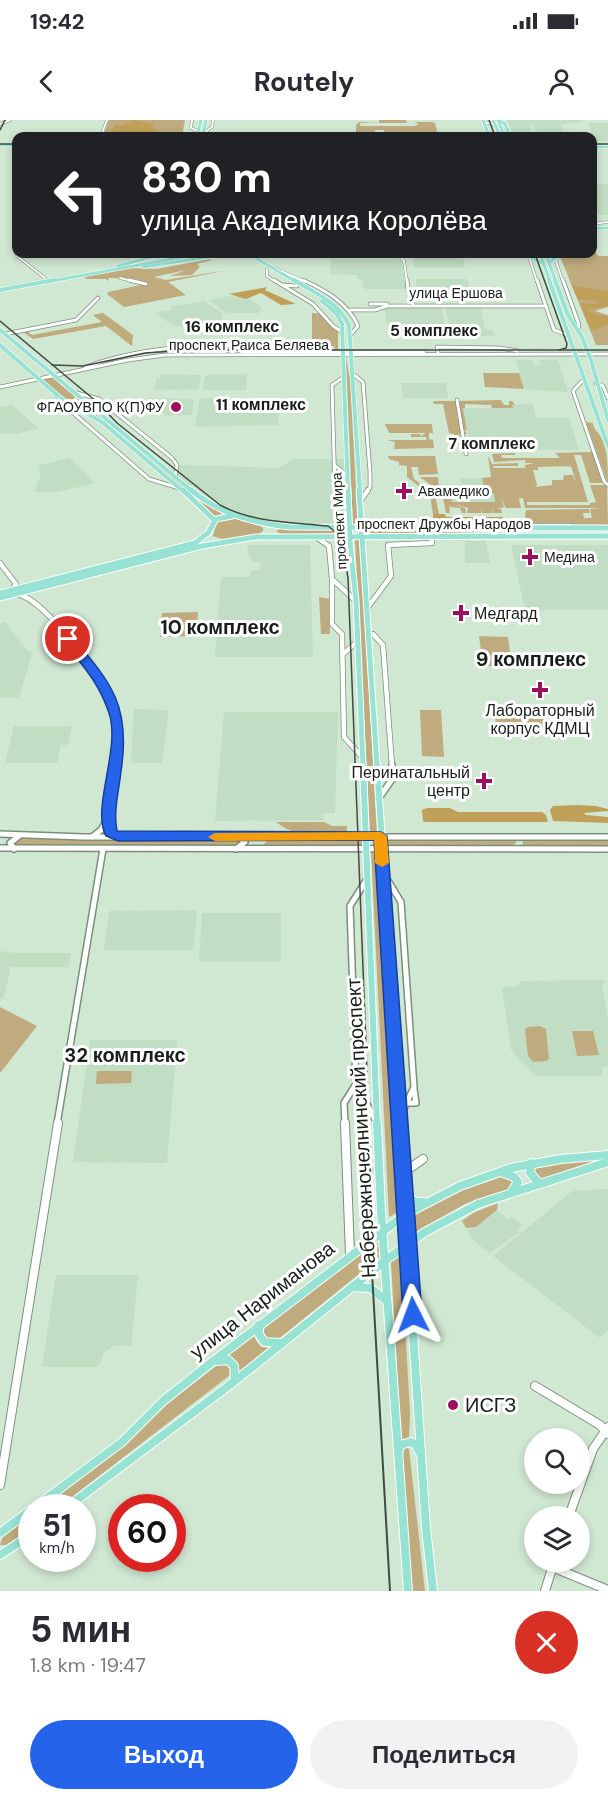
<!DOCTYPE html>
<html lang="ru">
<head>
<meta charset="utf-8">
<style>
	:root { --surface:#fff; --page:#f2f2f3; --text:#2b2b33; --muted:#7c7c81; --accent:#2563eb }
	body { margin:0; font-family:"DM Sans",sans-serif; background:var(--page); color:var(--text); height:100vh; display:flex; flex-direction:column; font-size:22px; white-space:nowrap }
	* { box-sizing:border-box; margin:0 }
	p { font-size:20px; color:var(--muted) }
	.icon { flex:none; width:33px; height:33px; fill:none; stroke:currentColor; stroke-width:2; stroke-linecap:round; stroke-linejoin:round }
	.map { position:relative; height:1471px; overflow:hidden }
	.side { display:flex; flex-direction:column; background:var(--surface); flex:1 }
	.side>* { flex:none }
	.guide { position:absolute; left:12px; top:12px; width:585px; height:126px; border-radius:12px; box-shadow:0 3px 9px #0003; background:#202124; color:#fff; overflow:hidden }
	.fabs { position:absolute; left:524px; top:1308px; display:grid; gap:12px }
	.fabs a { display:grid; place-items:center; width:66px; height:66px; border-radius:50%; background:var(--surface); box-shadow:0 3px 9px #0003; font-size:30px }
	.speed { position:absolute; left:18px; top:1374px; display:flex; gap:12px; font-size:30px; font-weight:700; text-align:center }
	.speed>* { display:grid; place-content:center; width:78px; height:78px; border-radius:50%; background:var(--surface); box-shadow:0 3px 9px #0003; line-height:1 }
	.speed small { font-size:15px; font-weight:400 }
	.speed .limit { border:9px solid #d22; background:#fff; color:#111 }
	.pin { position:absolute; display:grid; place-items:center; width:51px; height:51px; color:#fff; margin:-26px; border:3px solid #fff; border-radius:50%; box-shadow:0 2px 6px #0007 }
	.me { position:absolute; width:66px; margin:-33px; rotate:357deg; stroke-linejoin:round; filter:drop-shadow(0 0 4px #0008) }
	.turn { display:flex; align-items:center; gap:21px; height:126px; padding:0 30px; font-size:27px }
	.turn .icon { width:78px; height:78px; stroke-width:2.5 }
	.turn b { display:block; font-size:42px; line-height:51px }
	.round { display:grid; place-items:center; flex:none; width:63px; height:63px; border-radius:32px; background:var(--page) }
	.head { display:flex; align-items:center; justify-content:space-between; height:102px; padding:0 30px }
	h1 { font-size:36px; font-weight:700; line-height:45px }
	.action { display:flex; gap:12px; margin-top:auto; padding:12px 30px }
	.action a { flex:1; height:69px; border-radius:36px; background:var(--accent); color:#fff; font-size:24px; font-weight:700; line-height:69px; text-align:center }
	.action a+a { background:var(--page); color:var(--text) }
	.status { display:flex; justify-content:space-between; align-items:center; height:42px; padding:0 30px; background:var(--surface); direction:ltr }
	.status svg { height:16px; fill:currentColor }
	header { display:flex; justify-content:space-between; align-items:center; height:78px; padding:0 30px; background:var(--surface); font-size:27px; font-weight:700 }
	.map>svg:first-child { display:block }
</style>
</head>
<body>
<div class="status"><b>19:42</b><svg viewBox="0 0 49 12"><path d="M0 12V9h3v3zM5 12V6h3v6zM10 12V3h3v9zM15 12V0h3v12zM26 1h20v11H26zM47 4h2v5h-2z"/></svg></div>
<header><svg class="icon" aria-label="back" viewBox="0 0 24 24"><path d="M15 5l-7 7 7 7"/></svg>Routely<svg class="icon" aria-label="person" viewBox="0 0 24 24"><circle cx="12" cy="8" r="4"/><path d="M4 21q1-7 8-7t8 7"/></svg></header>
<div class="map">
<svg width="608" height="1471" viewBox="0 0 608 1471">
	<rect width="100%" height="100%" fill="#d0e7d2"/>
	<!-- built -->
	<g fill="#c1ddc3">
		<polygon points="507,0 582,0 583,2 560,4 566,16 539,16 533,4 529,5 533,16 514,16"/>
		<polygon points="591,3 608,3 608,21 593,21 592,16 568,16 567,12 592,12 588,4"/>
		<polygon points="592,64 608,64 608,95 600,95 595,92 593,87 595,84 593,83"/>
		<polygon points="413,138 463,138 465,148 414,148"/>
		<polygon points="331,139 401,139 406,169 364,169 362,159 358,159 357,155 330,154"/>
		<polygon points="416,159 467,159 470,169 417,170"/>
		<polygon points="242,174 261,187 260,193 227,193 208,180"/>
		<polygon points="204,181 222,193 221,207 174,206 155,193 172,190 169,187"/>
		<polygon points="391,186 441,186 446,210 434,211 435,214 400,214 399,210 394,210 393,204 387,203 385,188"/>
		<polygon points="445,186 480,186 485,209 493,210 495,216 451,216"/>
		<polygon points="516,240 532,240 534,245 541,245 540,240 558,240 568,272 524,269"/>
		<polygon points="161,254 201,255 199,269 154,270 157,258 160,258"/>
		<polygon points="209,254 247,254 246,270 203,270 205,257"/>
		<polygon points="401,263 446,263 448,278 403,278"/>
		<polygon points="150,278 194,279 192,295 169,295 167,297 158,290 161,289 148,279"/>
		<polygon points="200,278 279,278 278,305 195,307"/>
		<polygon points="533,284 536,298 569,298 579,330 471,329 463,288 512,288 512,285"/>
		<polygon points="12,285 39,309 14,314 0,314 0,287"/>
		<polygon points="69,338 95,363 58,372 35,372 40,356 40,349 37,346"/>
		<polygon points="295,339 344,339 345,404 307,406 263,402 215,386 167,348 178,345 277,348"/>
		<polygon points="460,358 482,358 484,368 494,374 496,382 451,382 449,371 440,367 439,364 461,364"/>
		<polygon points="465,421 486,421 490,443 465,443"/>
		<polygon points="249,425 310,425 313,537 215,537 221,457 250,457 251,451 260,450 261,442 252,442 247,431"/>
		<polygon points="511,425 608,425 608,490 525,490"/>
		<polygon points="5,502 26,530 32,533 19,578 0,578 0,503"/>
		<polygon points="134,589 169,590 162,643 131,643"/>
		<polygon points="224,592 338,592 335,693 323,693 323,700 215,701"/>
		<polygon points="14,606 72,606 68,625 61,625 57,643 5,643"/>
		<polygon points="197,790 193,830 104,830 109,791"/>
		<polygon points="202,793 281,793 281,842 199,842"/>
		<polygon points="0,831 14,833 71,833 69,847 11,847 4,877 0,879"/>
		<polygon points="603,860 605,862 602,867 608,898 608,947 603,947 602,956 536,956 511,930 502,867 518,866 521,861"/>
		<polygon points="90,920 177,920 167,1043 73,1042"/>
		<polygon points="608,1069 608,1210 600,1218 493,1136 572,1071"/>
		<polygon points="496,1091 503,1094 507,1100 512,1097 523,1105 517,1109 520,1112 489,1133 472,1119 468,1109 476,1107"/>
		<polygon points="56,1155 138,1155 131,1226 114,1226 104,1232 101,1242 97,1247 42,1247"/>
	</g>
	<!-- green -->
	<g fill="#c0ab7e" fill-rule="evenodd">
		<polygon points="109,0 185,0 182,16 103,16"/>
		<polygon points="379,0 406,0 407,3 360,3 360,6 415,6 419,4 414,2 432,2 435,3 438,15 392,13 385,16 384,10 375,10 376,16 356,16 356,5 359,2 379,3"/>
		<polygon points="593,128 598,136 608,136 608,187 595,191 608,195 608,225 596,225 559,134 592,134"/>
		<polygon points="210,139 212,140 197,144 200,147 192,155 170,156 186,150 154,157 166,160 228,150 168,162 186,175 124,187 107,174 108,172 145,164 136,160 139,159 109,158 108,161 106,159 87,159 83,156 127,148 157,149"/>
		<polygon points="103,193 133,215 132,226 106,206 33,219 23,212 27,211 32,215 102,202 93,195"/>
		<polygon points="312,193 323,194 329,205 338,210 338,229 334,230 335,227 312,219"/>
		<polygon points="346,237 350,260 358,407 353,407"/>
		<polygon points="483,253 519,253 524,269 485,267"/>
		<polygon points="52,257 75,277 73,280 78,279 201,381 227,395 216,397 96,295 67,281 73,280 66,279 41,259"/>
		<polygon points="501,280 504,285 509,285 509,281 512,281 515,285 512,285 513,288 492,288 491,285 465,284 465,288 463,288 467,310 464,310 467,314 464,314 458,281"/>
		<polygon points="433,281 456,281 459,296 455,297 460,297 462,314 459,314 463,324 455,325 454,314 449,313 443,284 434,284"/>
		<path d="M586,302L593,303C594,311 599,312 602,319C608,334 608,348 608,364Z"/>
		<polygon points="385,304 432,304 433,313 429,313 429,319 433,320 434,328 394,329 395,322 387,320 427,320 426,317 411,317 411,314 420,314 421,316 426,313 389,313"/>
		<polygon points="473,319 511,319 513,328 475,328"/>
		<path d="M593,332L603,363H590L581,335H574L588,382H543V380V382H527V385H590V383L596,382L590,365H607L608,406L529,403L525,396L526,390L589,389L590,393H583L584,398H592L590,389L600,388H525L523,378H519L521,388H506L501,378L504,387L497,389H501L502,393H493L492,388V393H482L481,389V393H467L468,388L454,384L465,388L466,393H462L460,388L450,387L449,383L450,393H446L442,373L420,357H438L439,367L449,371L452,382H495L494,374L484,368L482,358L491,357L488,336L492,344L518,343V346H493L494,348H525L526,354L525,345L535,343H525V340L494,342L492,334L515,333V335H501L502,338H560L555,333ZM568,337L577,364L573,355H564L563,360H552V365L535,367L537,365L533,350H538V347L571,346Z"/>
		<polygon points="388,336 435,336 438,354 419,355 418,347 411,347 414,359 435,375 439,394 433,394 430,375 407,357 407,346 399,345 399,342 389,339"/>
		<polygon points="232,397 257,404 263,408 263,411 259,414 225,420 213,416 217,401"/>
		<polygon points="283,408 349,410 349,415 281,414 276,411"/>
		<polygon points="364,409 473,409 479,412 364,415"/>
		<polygon points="355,418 360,418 377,715 370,715"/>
		<polygon points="319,477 329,479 330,514 321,514"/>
		<polygon points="198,492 196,516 160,517 162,493"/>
		<polygon points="479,516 508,517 512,547 483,546"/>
		<polygon points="420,590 441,590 444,637 422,636"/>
		<polygon points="494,591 545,591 549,609 497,609"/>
		<path d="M276,702H324L332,706H347V714C324,715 294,718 276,702Z"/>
		<polygon points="48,718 238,718 242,722 237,726 14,725 19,719"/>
		<polygon points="362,718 362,727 265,726 264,724 268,720"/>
		<polygon points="385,718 513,719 517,722 512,726 385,727"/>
		<polygon points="522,718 608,718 608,727 523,725"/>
		<polygon points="371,730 378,730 398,1075 398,1092 389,1097"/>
		<polygon points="0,887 37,906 0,953"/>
		<polygon points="540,906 546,909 549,939 546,941 533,942 528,936 525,910 528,907"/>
		<polygon points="572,911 593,911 599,935 577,936"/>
		<polygon points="97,951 132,951 131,963 96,964"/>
		<polygon points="593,1040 591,1043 545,1059 540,1059 534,1054 534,1046"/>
		<polygon points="503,1056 514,1061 512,1068 465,1084 412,1114 410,1096 463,1070"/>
		<polygon points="498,1083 497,1090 476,1107 466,1108 462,1101 473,1093"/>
		<polygon points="378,1120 380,1137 276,1221 270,1221 263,1215 265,1207"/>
		<polygon points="401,1135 410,1292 409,1319 401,1319 391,1142"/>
		<path d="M253,1213C257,1223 260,1229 271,1227L239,1252L236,1241L226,1236Z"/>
		<polygon points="220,1243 226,1243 230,1247 230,1255 59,1387 40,1388 113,1333 172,1280"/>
		<polygon points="407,1327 409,1329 425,1471 412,1471 401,1330"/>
		<polygon points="31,1394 31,1408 8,1425 0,1425 3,1416"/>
	</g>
	<!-- forest -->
	<g fill="#c0a058">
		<polygon points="133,0 153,4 153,9 159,12 135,13 154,14 153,15 131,14 131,13 109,15 109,13 104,15 105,12 112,11 115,5 124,5"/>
		<path d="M570,161L576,167C586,166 602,172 608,170V186L588,190L598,195L608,196V204L595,210L590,208L580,183L599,184L595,180H578Z"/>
		<polygon points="267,167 265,170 296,184 281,185 261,173 246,179 229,174"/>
		<polygon points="433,394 444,394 447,397 503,397 503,401 433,401"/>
		<polygon points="578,685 596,686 608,689 608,691 584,693 586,695 608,697 608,703 553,701 550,690 553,686"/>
		<polygon points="427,688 450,688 458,692 542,692 546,695 548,702 425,702 423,701 422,690"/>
	</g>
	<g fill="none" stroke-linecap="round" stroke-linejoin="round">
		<defs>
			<g id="minor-far4">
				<polyline points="192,0 191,8 198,11"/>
				<polyline points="484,2 495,5"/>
				<polyline points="0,4 10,0"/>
				<polyline points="204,13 212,7 213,0"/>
				<polyline points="101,16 107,0"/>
				<polyline points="592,104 608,102"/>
				<polyline points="16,129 17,136 45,158"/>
				<polyline points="398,134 404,141 407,162"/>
				<polyline points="529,137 537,162"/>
				<polyline points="555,138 563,162"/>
				<polyline points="274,148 306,162"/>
				<polyline points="267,149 267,156 276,162"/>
				<polyline points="120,158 136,162"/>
			</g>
			<g id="minor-far3">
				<polyline points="129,160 146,164"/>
				<polyline points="274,160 313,184 333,206 342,212"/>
				<path d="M303,160C325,170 348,183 358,206L350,215"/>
				<polyline points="407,160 408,170 412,171 413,184"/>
				<polyline points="537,160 554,210 568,215"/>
				<polyline points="563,160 579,205 578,209"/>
				<polyline points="282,165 297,166"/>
				<polyline points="370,184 387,184"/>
				<polyline points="350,190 375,190 387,186 546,186"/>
				<polyline points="5,214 76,200 98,178"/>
				<polyline points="242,232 424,232"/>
				<polyline points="438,232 437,227 500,228 518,231"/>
				<path d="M85,247C147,225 212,222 277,229"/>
				<polyline points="353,254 363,262 370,352 370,367 367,372"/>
				<polyline points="584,259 573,271 604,361 608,365"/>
				<polyline points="596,263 603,266 608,278"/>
				<polyline points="0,267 128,240 165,235 608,234"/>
				<polyline points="73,272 99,279 172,338 177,345 175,358"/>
				<polyline points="55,273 63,284 149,359 179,368"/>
				<polyline points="457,280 466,334"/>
				<polyline points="334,345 348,356"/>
				<polyline points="335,372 332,265 344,257"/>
			</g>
			<g id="minor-far2">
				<polyline points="335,370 335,376 350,383"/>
				<polyline points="361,380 368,370"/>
				<polyline points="425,406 571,406"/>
				<polyline points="316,417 329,426 332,459 356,481"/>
				<polyline points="0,443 16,464 12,470"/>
				<polyline points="332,459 332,504 342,514 344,617 363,638"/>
				<path d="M17,474C44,478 104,559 112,586C119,605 118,626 116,646"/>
				<polyline points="368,487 391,456 388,425 432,423 431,416"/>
				<polyline points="369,514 373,514 383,525 392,646"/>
				<polyline points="343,534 357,522"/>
			</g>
			<g id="minor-far1">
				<polyline points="379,678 393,658 392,645"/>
				<polyline points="0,714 84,717 608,717"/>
				<polyline points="116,716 109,711 108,703 116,645"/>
				<polyline points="92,717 101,710 108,698"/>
				<polyline points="0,728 608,729"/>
				<polyline points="14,729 10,723 19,716"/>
				<polyline points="236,729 245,722 238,717"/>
				<polyline points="384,754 401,782 414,967 400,997"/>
				<polyline points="367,759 350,786 356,964 377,1003"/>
				<polyline points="408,983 416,983 414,969"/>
				<polyline points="57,1004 103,729"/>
				<polyline points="345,1004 344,983 356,964"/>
			</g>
			<g id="minor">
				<polyline points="345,1003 350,1134"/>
				<polyline points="403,1053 423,1039"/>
				<polyline points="535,1266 600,1305 608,1314"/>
				<polyline points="0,1365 58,1003"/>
				<polyline points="569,1396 593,1329 608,1307"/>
				<polyline points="552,1447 608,1470"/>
				<polyline points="545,1471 554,1442"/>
			</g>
			<g id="major-far4">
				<polyline points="483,0 489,16"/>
				<polyline points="493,0 500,16"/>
				<polyline points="498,0 505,4 510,16"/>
				<polyline points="498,0 504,16"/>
				<polyline points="197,16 201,0"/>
				<polyline points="203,16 206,0"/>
				<polyline points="0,25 16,25"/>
				<polyline points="592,27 608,27"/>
				<polyline points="592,108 608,108"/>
				<polyline points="226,134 246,136"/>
				<polyline points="249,134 296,162"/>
				<polyline points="528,134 529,137 544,144"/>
				<polyline points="540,134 550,162"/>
				<polyline points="546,134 556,162"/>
				<polyline points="549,143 555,138 553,134"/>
				<polyline points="118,146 162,134"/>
				<polyline points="143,147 228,134"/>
				<polyline points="46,162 199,134"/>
			</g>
			<g id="major-far3">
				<path d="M294,160C315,173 338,182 349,205L360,372"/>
				<polyline points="549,160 608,326"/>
				<polyline points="555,160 568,195 582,217 591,240 608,300"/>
				<polyline points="0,170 54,160"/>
				<polyline points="322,181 337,194 342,204 348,372"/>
				<polyline points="0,210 193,372"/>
				<polyline points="0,225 64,281 102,302 184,372"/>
			</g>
			<g id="major-far2">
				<polyline points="183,370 214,400"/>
				<path d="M191,370C220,394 253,403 290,407L608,408"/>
				<polyline points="348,370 350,423 356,481 363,646"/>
				<polyline points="359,370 377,646"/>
				<polyline points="0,473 195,423 208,413 216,399 232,396"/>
				<polyline points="0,478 202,426 256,417 608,416"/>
			</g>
			<g id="major-far1">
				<polyline points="363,645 377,1004"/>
				<polyline points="377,645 400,1004"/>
			</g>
			<g id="major">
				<polyline points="377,1003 381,1091 408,1471"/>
				<polyline points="399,1003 426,1408 433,1471"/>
				<polyline points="531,1043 530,1053 540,1064"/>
				<polyline points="501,1052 514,1057 518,1062 512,1071"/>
				<polyline points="404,1075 416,1082 423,1082"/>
				<polyline points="353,1167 370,1168 387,1181"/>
				<polyline points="259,1205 259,1214 264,1222 282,1223"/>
				<polyline points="217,1241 228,1240 234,1246 235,1260"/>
				<polyline points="399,1331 400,1325 411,1322 416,1325 419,1332"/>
				<polyline points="34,1388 122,1322 163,1281 212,1242 406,1094 460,1066 511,1048 561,1039 608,1035"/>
				<polyline points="66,1388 235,1261 386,1140 425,1112 478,1084 608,1042"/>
				<polyline points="0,1413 32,1389"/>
				<polyline points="0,1435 32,1414"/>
			</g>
		</defs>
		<!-- minor-far4 casing -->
		<use href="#minor-far4" stroke="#7b907c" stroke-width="3"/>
		<!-- minor-far3 casing -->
		<use href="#minor-far3" stroke="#7b907c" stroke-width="4.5"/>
		<!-- minor-far2 casing -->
		<use href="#minor-far2" stroke="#7b907c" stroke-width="6"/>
		<!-- minor-far1 casing -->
		<use href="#minor-far1" stroke="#7b907c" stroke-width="8"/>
		<!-- minor casing -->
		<use href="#minor" stroke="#7b907c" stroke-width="10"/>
		<!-- major-far4 casing -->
		<use href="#major-far4" stroke="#fff" stroke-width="4"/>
		<!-- major-far3 casing -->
		<use href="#major-far3" stroke="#fff" stroke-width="5"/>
		<!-- major-far2 casing -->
		<use href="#major-far2" stroke="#fff" stroke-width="7"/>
		<!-- major-far1 casing -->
		<use href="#major-far1" stroke="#fff" stroke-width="8"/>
		<!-- major casing -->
		<use href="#major" stroke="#fff" stroke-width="10"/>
		<!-- minor-far4 -->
		<use href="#minor-far4" stroke="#fff" stroke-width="2"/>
		<!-- minor-far3 -->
		<use href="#minor-far3" stroke="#fff" stroke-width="3"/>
		<!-- minor-far2 -->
		<use href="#minor-far2" stroke="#fff" stroke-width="4.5"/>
		<!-- minor-far1 -->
		<use href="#minor-far1" stroke="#fff" stroke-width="5"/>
		<!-- minor -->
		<use href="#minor" stroke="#fff" stroke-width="8"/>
		<!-- major-far4 -->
		<use href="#major-far4" stroke="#96e2d3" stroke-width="3"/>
		<!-- major-far3 -->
		<use href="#major-far3" stroke="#96e2d3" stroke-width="4"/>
		<!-- major-far2 -->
		<use href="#major-far2" stroke="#96e2d3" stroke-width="5"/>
		<!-- major-far1 -->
		<use href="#major-far1" stroke="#96e2d3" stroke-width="6"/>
		<!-- major -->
		<use href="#major" stroke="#96e2d3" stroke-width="8"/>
		<!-- tram-far1 -->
		<g stroke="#404b41" stroke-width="1.5">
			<polyline points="489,0 495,16"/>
			<polyline points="0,10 5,0"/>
			<polyline points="0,24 16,24"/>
			<polyline points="592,24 608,24"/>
			<polyline points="535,134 567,224 566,228 559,230"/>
			<path d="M0,201L97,282L117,303L220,385C253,403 292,402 328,406C347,419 344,438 348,458L369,1004"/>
			<polyline points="52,245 83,246 145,233 190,230 608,230"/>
		</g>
		<!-- tram -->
		<polyline stroke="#404b41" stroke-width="2" points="369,1003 372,1152 390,1471"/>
	</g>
	<!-- route -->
	<path fill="#2563eb" stroke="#184099" stroke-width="1.5" d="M68,516L72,517C112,563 131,587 121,651C119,671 113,691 117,711L381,712L387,716L422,1195L419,1200L413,1203L406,1200L403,1195L374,720L118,721L106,716C91,688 121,629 109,593C99,562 81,544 62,519Z"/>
	<!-- slow -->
	<polygon fill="#f59e0b" points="381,712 387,716 389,743 382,747 375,743 374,720 215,721 208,717 215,713"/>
	<!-- markers -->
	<g fill="#9c0f5d" stroke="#fff" stroke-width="2">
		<circle cx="176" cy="287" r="6"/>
		<path d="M401 362h6v6h6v6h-6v6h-6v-6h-6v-6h6z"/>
		<path d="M527 428h6v6h6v6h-6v6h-6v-6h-6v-6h6z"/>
		<path d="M458 484h6v6h6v6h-6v6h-6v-6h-6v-6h6z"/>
		<path d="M537 561h6v6h6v6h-6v6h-6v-6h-6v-6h6z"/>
		<path d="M481 652h6v6h6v6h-6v6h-6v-6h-6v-6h6z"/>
		<circle cx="453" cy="1285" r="6"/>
	</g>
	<g text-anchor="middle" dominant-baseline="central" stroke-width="6" stroke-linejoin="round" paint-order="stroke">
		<!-- far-street labels -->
		<g font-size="14" fill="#171f18" stroke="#fff">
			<text x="456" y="173">улица Ершова</text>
			<text x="249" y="225">проспект Раиса Беляева</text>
			<text transform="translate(339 401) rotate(-93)">проспект Мира</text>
			<text x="444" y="404">проспект Дружбы Народов</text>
		</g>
		<!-- far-poi labels -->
		<g font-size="14" fill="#171f18" stroke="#fff" text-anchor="start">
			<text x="164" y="287" text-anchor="end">ФГАОУВПО К(П)ФУ</text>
			<text x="418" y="371">Авамедико</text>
			<text x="544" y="437">Медина</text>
		</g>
		<!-- far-quarter labels -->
		<g font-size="16" font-weight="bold" fill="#171f18" stroke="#fff">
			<text x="232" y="206">16 комплекс</text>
			<text x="434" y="210">5 комплекс</text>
			<text x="261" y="284">11 комплекс</text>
			<text x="492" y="323">7 комплекс</text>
		</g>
		<!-- poi labels -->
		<g font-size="16" fill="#171f18" stroke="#fff" text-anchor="start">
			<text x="474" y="493">Медгард</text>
			<text x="540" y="590" text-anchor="middle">Лабораторный<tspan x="540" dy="18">корпус КДМЦ</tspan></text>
			<text x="470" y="652" text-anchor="end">Перинатальный<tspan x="470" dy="18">центр</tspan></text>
		</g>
		<!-- quarter labels -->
		<g font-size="20" font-weight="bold" fill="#171f18" stroke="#fff">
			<text x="220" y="507">10 комплекс</text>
			<text x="531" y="539">9 комплекс</text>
			<text x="125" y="935">32 комплекс</text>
		</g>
		<!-- near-street labels -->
		<g font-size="20" fill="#171f18" stroke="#fff">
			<text transform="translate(361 1008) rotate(-93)">Набережночелнинский проспект</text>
			<text transform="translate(262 1180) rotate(-38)">улица Нариманова</text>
		</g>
		<!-- near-poi labels -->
		<g font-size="20" fill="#171f18" stroke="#fff" text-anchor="start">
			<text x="465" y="1285">ИСГЗ</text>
		</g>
	</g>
</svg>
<div class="fabs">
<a><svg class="icon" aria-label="search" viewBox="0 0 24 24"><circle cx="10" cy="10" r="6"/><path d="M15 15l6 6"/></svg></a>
<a><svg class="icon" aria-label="layers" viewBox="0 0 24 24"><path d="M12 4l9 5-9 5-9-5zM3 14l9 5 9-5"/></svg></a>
</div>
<div class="speed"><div>51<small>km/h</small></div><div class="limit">60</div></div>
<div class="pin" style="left:68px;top:519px;background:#d93025"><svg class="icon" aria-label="arrive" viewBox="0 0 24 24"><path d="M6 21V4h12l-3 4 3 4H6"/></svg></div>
<svg class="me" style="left:413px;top:1195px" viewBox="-20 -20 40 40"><path d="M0-17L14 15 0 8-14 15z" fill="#2563eb" stroke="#fff" stroke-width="4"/></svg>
<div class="guide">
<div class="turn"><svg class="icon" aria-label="left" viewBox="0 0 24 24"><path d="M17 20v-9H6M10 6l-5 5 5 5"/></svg><div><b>830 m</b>улица Академика Королёва</div></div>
</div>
</div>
<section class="side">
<div class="head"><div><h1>5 мин</h1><p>1.8 km · 19:47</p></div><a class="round" style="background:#d93025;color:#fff"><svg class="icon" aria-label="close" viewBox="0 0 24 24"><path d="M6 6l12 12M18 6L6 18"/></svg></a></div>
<div class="action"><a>Выход</a><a>Поделиться</a></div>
</section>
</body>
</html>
